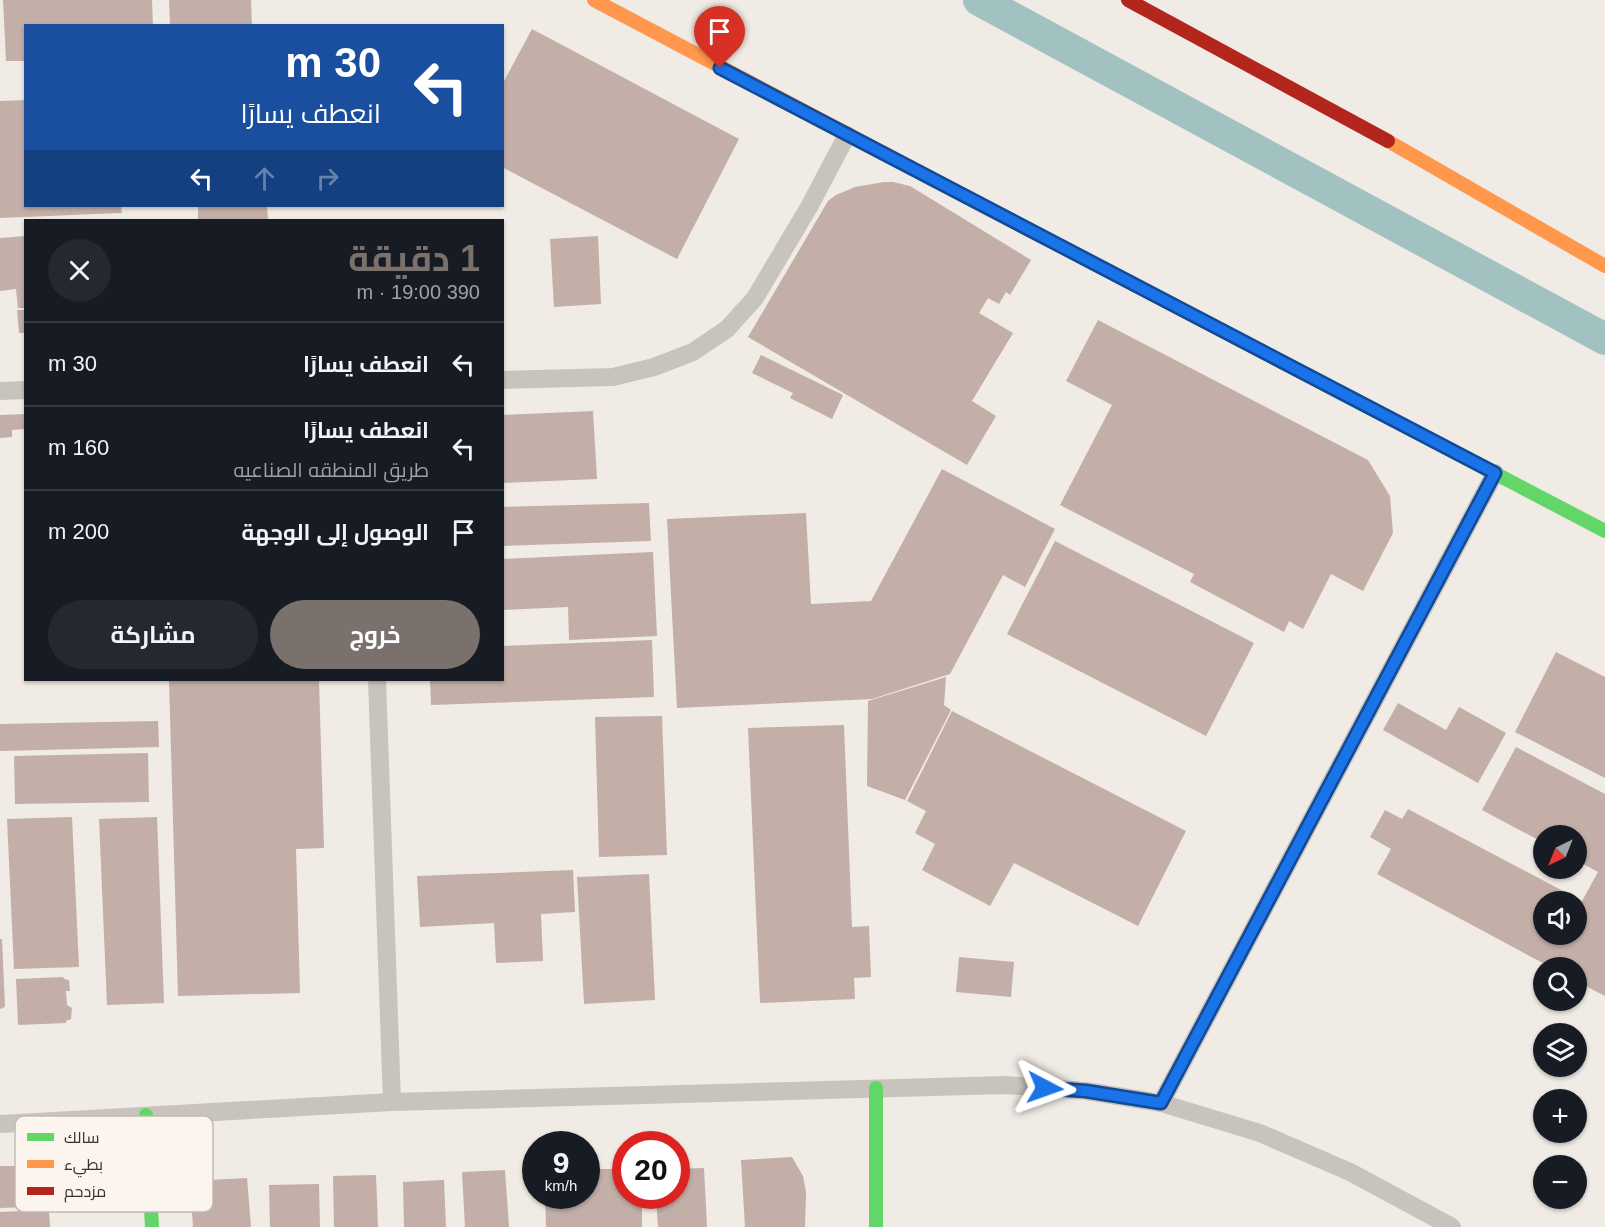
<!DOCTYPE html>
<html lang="ar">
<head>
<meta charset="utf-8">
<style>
	:root { --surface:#171b24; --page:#242831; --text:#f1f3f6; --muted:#9ea1a6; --line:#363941; --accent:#7a716c }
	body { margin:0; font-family:Arial,Cairo,sans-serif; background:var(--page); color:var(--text); direction:rtl; height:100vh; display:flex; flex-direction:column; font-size:22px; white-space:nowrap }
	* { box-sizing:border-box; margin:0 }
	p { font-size:20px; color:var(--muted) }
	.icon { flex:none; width:33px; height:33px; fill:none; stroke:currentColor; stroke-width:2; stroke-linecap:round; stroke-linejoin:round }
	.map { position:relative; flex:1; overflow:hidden; direction:ltr }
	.sheet { position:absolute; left:24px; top:219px; width:480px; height:462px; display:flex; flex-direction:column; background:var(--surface); border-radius:0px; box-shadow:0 2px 4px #0004; direction:rtl }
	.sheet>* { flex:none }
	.banner { position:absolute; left:24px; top:24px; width:480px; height:183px; border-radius:0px; box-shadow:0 2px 4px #0004; direction:rtl; background:#1a4fa0; color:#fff; overflow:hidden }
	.needle { width:39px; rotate:223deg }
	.tools { position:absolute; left:1533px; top:825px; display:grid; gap:12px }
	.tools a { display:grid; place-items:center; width:54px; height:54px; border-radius:50%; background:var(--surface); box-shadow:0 2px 4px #0004; font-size:30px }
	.speed { position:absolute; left:522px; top:1131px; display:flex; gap:12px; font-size:30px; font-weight:700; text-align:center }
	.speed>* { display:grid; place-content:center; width:78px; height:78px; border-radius:50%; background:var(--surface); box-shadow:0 2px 4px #0004; line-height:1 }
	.speed small { font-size:15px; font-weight:400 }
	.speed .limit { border:9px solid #d22; background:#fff; color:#111 }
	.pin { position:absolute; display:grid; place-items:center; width:51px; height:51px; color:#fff; margin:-62px -26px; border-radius:50% 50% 50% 0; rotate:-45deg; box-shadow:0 0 6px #0007 }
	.pin .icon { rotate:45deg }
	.me { position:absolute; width:66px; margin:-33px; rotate:94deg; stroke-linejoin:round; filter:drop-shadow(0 0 4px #0008) }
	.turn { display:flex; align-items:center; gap:21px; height:126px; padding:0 24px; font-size:27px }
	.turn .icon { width:78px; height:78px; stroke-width:2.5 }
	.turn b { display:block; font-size:42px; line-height:51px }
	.lanes { display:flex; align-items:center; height:57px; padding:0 24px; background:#0003; justify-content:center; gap:30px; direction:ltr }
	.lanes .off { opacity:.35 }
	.round { display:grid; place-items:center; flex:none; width:63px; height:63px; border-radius:32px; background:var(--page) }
	.head { display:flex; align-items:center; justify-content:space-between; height:102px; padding:0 24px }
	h1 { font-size:36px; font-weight:700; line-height:45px; color:var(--accent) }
	.action { display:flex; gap:12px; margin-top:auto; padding:12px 24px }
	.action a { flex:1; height:69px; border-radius:36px; background:var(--accent); color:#fff; font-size:24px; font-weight:700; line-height:69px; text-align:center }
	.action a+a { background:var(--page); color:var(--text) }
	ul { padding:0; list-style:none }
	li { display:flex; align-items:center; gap:18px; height:84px; padding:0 24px; border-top:2px solid var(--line) }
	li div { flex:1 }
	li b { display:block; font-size:22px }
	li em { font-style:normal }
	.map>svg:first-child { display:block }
</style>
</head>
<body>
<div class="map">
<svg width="1605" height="1227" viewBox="0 0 1605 1227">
	<rect width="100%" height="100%" fill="#f0ebe5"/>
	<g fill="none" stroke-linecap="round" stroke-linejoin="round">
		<!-- canal -->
		<polyline stroke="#a1c2c1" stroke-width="32" points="979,0 1605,339"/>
	</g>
	<!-- building -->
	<g fill="#c3afa7" fill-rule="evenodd">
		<polygon points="3,0 152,0 153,26 26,26 26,61 6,61"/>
		<polygon points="169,0 251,0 252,26 170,26"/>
		<polygon points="532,29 739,139 677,259 502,167 502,85"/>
		<polygon points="26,100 26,206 121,206 122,213 0,218 0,101"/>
		<polygon points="884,182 893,182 910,186 1031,260 1010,295 1006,292 999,304 988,298 979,313 1013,333 972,401 996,416 967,465 748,337 828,201 836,195 855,187"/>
		<polygon points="198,206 267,206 268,220 198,220"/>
		<polygon points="26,236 26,308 18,308 16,289 0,291 0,238"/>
		<polygon points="598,236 601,304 554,307 550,239"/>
		<polygon points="17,310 26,310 26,333 19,333"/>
		<polygon points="1098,320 1368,460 1390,496 1393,533 1363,591 1331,574 1303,629 1289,621 1284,632 1190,582 1194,574 1060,505 1112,405 1066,381"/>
		<polygon points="761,355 843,395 832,419 790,398 793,393 752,373"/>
		<polygon points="593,411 597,479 502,483 502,415"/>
		<polygon points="26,414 25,429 12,430 12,437 0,438 0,415"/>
		<polygon points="942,469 1055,529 1025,587 1003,575 950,674 872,699 677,708 667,519 806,513 811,604 871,601"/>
		<polygon points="649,503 651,541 502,546 502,507"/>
		<polygon points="1055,541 1254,643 1206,736 1007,634"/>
		<polygon points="653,552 657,636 569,640 568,607 502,610 502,559"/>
		<polygon points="652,640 654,697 431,705 430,680 502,680 502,646"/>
		<polygon points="1556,652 1605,677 1605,778 1515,732"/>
		<polygon points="946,677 944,705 951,710 905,800 867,786 868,701"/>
		<polygon points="169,680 319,680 324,848 296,849 300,993 178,996"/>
		<polygon points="1398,703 1446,730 1459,707 1506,733 1478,783 1383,730"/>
		<polygon points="952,711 1186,831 1138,926 1014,863 990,906 922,870 935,844 915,833 926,811 907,801"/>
		<polygon points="662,716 667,855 599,857 595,717"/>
		<polygon points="158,721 159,747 0,751 0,724"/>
		<polygon points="844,725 852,927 869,926 871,977 854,978 855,999 760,1003 748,728"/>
		<path d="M1516,747L1605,794V996L1576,981V968H1552L1377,874L1391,849L1370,837L1385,810L1402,819L1408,809L1582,901L1598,872L1576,860V836H1544V843L1482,810ZM1544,902H1576V934H1544Z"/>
		<polygon points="148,753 149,802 15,804 14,756"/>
		<polygon points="72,817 79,967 14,969 7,819"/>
		<polygon points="157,817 164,1003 107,1005 99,819"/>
		<polygon points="573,870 575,912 541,914 543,961 496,963 494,923 420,927 417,876"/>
		<polygon points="649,874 655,1000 584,1004 577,877"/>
		<polygon points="0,939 2,939 5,1007 0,1009"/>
		<polygon points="959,957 1014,962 1011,997 956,992"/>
		<polygon points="63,977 64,979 69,980 70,991 66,991 67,1005 72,1008 71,1019 66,1021 66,1023 18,1025 16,979"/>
		<polygon points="792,1157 803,1176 806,1192 805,1227 745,1227 741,1160"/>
		<polygon points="32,1159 55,1159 82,1185 89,1195 55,1196 55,1206 0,1208 0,1166 33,1166"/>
		<polygon points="704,1168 707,1227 658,1227 656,1196 676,1196 676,1169"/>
		<polygon points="594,1169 626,1169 626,1196 642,1196 642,1227 546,1227 545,1196 586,1196 586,1184 594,1184"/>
		<polygon points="505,1170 509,1227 465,1227 462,1172"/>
		<polygon points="376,1175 378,1227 334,1227 333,1176"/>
		<polygon points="247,1178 251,1227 193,1227 190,1181"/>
		<polygon points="444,1180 446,1227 404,1227 403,1182"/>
		<polygon points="319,1184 320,1227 270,1227 269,1185"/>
		<polygon points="49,1210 50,1227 0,1227 0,1212"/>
	</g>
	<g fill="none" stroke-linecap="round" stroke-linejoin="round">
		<!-- lane -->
		<g stroke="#c9c3be" stroke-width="18">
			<polyline points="502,380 613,377 654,367 693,352 727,329 755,298 809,207 847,135"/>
			<polyline points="0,391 26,390"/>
			<polyline points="377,680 392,1102"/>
			<polyline points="1161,1103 1495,473"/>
			<polyline points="0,1124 392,1102 1005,1085 1086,1091 1161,1103 1260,1133 1350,1172 1452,1227"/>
		</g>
		<!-- fast -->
		<g stroke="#63d668" stroke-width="14">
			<polyline points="1309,376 1605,531"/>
			<polyline points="876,1088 876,1227"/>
			<polyline points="146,1115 152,1227"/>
		</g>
		<!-- slow -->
		<g stroke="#ff974d" stroke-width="14">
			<polyline points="594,0 1020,225"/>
			<polyline points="1388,141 1605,266"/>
		</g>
		<!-- jam -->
		<g stroke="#b3261e" stroke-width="14">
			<polyline points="1128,0 1388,141"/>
			<polyline points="1020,225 1309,376"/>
		</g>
	</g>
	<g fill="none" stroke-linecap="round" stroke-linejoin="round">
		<defs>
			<polyline id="route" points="720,68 1495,473 1161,1103 1086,1091 1045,1088"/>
		</defs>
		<!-- route casing -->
		<use href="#route" stroke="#114b97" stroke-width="15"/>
		<!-- route -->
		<use href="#route" stroke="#1a73e8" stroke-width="10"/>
	</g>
	<!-- legend -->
	<rect x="15" y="1116" width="198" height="96" rx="9" fill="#fbf5ee" stroke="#c1bab4" stroke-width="1.5"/>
	<rect x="27" y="1133" width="27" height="8" fill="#63d668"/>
	<rect x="27" y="1160" width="27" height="8" fill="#ff974d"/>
	<rect x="27" y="1187" width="27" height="8" fill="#b3261e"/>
	<g font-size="16" fill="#3b302b">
		<text x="64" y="1143">سالك</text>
		<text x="64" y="1170">بطيء</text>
		<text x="64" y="1197">مزدحم</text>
	</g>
</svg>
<div class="tools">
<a><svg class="needle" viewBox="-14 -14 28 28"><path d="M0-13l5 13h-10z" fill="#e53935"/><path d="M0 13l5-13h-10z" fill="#9ea1a6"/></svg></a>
<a><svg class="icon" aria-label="sound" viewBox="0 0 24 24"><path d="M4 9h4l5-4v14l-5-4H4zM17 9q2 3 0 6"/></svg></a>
<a><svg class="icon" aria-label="search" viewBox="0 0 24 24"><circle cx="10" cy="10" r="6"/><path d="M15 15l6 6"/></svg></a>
<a><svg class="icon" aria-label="layers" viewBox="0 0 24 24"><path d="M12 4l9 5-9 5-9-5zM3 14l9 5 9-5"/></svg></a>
<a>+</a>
<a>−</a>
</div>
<div class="speed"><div>9<small>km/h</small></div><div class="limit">20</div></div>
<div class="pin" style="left:720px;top:68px;background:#d93025"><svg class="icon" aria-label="arrive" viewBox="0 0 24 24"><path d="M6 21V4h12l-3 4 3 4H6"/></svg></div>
<svg class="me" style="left:1045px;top:1088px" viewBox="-20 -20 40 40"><path d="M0-17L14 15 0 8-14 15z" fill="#1a73e8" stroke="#fff" stroke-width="4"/></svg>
<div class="banner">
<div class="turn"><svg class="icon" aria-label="left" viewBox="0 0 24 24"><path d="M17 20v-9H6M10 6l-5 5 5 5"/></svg><div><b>30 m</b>انعطف يسارًا</div></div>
<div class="lanes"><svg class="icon" aria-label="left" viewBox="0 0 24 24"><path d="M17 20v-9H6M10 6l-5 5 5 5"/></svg><svg class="icon off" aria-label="ahead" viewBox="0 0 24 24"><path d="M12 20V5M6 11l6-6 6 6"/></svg><svg class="icon off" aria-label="right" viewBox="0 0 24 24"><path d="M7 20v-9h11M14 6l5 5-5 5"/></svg></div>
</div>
<section class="sheet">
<div class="head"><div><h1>1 دقيقة</h1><p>390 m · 19:00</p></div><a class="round"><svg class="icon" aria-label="close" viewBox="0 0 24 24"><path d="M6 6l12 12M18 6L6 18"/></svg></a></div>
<ul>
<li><svg class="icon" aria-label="left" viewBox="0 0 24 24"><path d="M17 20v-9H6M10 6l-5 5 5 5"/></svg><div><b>انعطف يسارًا</b></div><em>30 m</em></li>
<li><svg class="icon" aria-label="left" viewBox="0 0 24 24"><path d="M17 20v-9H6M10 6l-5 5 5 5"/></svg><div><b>انعطف يسارًا</b><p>طريق المنطقه الصناعيه</p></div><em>160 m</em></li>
<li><svg class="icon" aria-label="arrive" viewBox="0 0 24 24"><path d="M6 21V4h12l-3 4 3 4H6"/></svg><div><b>الوصول إلى الوجهة</b></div><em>200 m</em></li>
</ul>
<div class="action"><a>خروج</a><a>مشاركة</a></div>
</section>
</div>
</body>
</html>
